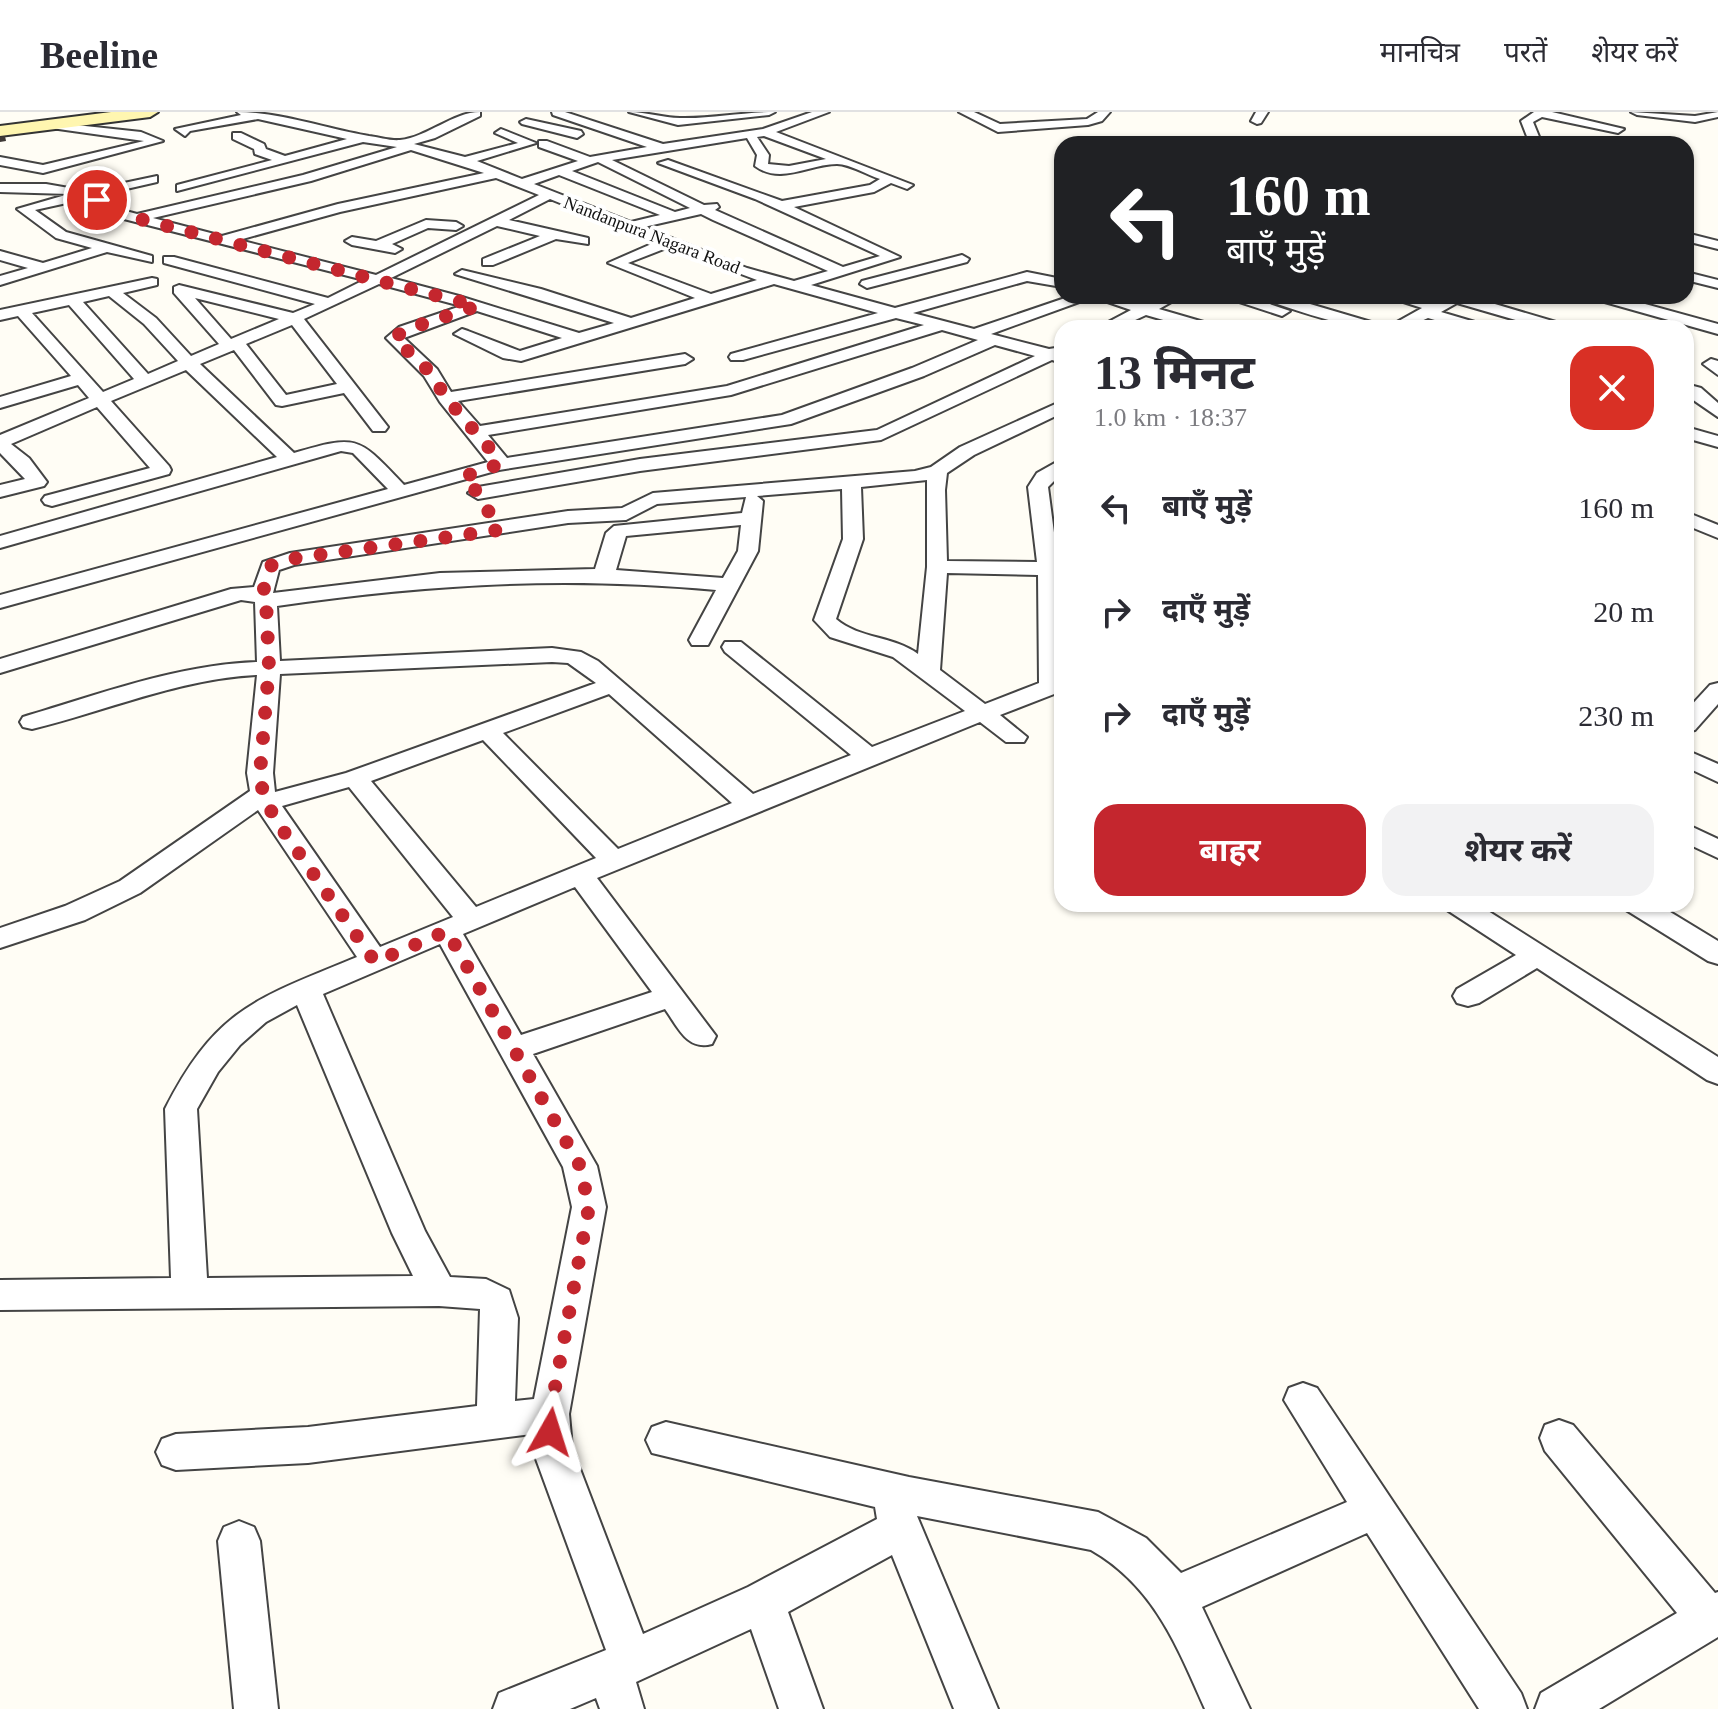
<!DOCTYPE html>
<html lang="hi">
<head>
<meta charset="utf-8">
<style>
	:root { --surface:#fff; --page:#f2f2f3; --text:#2b2b33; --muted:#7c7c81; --line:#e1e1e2; --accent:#c4262e }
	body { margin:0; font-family:"Times New Roman","Noto Sans Devanagari",serif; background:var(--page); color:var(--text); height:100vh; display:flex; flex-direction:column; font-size:30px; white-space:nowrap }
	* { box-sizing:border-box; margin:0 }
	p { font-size:26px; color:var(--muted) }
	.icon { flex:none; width:44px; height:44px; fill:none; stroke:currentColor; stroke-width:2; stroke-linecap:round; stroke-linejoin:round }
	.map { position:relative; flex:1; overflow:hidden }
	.details { position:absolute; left:1054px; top:208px; width:640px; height:592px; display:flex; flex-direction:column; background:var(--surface); border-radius:24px; box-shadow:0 2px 6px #0004 }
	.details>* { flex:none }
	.top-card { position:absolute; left:1054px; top:24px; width:640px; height:168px; border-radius:24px; box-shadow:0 2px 6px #0004; background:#202124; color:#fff; overflow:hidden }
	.pin { position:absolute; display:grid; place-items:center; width:68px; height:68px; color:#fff; margin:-34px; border:4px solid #fff; border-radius:50%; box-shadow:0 2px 8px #0007 }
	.me { position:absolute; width:88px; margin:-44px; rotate:6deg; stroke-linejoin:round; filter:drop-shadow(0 0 6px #0008) }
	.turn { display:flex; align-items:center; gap:28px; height:168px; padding:0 40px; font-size:36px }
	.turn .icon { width:104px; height:104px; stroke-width:2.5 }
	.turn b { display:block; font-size:56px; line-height:68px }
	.round { display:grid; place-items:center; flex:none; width:84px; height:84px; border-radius:24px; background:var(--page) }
	.overview { display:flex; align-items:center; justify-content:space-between; height:136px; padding:0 40px }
	h1 { font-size:48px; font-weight:700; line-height:60px }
	.action { display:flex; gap:16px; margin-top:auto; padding:16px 40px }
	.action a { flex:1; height:92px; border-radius:24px; background:var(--accent); color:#fff; font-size:32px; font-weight:700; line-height:92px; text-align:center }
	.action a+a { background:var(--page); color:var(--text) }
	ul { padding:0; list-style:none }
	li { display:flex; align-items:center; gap:24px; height:104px; padding:0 40px }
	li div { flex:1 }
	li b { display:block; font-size:30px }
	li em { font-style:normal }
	header { display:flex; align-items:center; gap:48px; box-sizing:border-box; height:112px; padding:0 40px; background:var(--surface); border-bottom:2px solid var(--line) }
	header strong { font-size:38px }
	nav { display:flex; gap:44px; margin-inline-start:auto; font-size:28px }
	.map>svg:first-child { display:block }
</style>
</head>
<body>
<header>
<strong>Beeline</strong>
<nav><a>मानचित्र</a><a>परतें</a><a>शेयर करें</a></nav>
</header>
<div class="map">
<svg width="1718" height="1597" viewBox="0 0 1718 1597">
	<rect width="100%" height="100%" fill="#fffdf5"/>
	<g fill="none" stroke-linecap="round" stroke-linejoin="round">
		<defs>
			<g id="street">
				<path d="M237,0C281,0 326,17 369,24C379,25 390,29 400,28C428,25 453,0 480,0V4L435,26L414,32L465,45L518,31L495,21L501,17L536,31L477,49L522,67L578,49L539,35V29H547L590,45L647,35L553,3L552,0H565L663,32L763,17L812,0H829L776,20L913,73L907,77L891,71L874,80L794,95L900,145L811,173L895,196L1027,160L1062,167V175L1027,169L913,201L974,217L1071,184H1116L1144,192L1162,184H1182L1159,197L1214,213L1216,216H1191L1146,203L1118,216H1097L1131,198L1093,185L991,222L1049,237L1062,235V251L1052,248L881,328L640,359L478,387L468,381L478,375L640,347L877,318L1035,244L995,233L924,264L791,312L499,358L0,496V483L388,377L353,341L341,339L0,436V424L277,345L186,258L111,289L169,354L171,358L169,362L52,394L45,392L42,388L45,384L150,356L97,295L11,332L29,346L47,370L44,374L0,385V373L25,367L0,341V323L89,286L78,273L0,296V285L71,264L18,204L0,208V198L152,166L157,167V173L123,181L156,206L191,244L219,232L174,181V175L179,173L293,201L315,192L164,151V145H174L328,186L364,168L112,104L85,87L35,98L66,120L152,144V150L107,140L0,173V164L28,156L0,148V139L43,151L92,136L56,126L17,97L69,82L0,80V72H46L86,79L157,64V70L100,83L122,98L137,102L303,63L397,35L363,30L177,79V73L272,48L255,42L254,37L233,27V21H241L264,32L266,37L285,44L347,27L258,7L190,19L185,24L175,17L241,3ZM764,24L826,47L789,54L768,52L769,43L757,25ZM747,26L757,43L755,54C781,73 809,52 837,52C850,52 867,63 880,67L870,73L782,89L668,48L658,51L755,87L880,144L843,155L715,98L719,95L717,92L704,93L612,48ZM411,38L484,61L338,92L222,124L153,106L311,69ZM598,50L690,96L675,100L572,59ZM559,63L660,103L631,110L534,72ZM496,66L539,83L376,163L239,128L340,100ZM550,87L656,130L608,151L695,186L631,206L541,177L462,158L455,162L614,211L579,221L459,184L391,166L497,114L540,124L483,147V153H493L556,127L588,132V126L509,108ZM701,102L713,108L828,159L794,169L747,156L644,115ZM669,135L757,168L711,182L628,151ZM379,172L461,194L399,215L386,226L424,264L440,290L488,350L404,373C358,325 359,322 294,341L200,252L234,238L276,293L282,294L344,281L373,319H385L388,315L304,207ZM774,172L878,201L731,242L729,245L731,248H743L896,206L924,213L727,274L480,314L458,289L685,252L693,247L685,242L451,280L437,257L404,226L477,199L562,226L520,239L468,219L462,217L454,222L503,246L521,249ZM109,184L144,212L178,249L148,262L83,190ZM195,186L279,207L231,227ZM69,193L134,267L103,280L32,201ZM292,213L337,272L286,283L246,232ZM942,218L978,228L912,256L782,303L507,346L488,323L731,283Z"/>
				<path d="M629,0C647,0 663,6 680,6C711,7 743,0 775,0L769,3L678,13Z"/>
				<polygon points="959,0 974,0 1000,12 1087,7 1098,0 1110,0 1102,9 1088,13 998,20"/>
				<polygon points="1256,0 1268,0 1261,11 1257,12 1251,9"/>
				<polygon points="1534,0 1552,0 1624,17 1618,21 1542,5 1533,10 1542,32 1530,32 1521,9"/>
				<polygon points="1631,0 1695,4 1718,0 1718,5 1695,10 1637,3"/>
				<polygon points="526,7 581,19 583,22 577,26 522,12 520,10"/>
				<polygon points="48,10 141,20 163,29 43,61 0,53 0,45 43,53 144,29 44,15 42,13"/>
				<polygon points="426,108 456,110 463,114 456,118 428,116 392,132 402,137 395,141 352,133 345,129 352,125 376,129"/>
				<polygon points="1686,121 1718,129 1718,137 1686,129"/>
				<polygon points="962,143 969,147 967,150 867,176 860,172 862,169"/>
				<polygon points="1686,160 1718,168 1718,176 1686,168"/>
				<polygon points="1221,184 1246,184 1290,199 1282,204"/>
				<path d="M1258,184H1283L1388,215L1422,196L1385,184H1411L1435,190L1442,187L1440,184H1468L1566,213L1568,216H1543L1457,191L1441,200L1485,213L1487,216H1462L1428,206C1376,232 1313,202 1261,187Z"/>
				<polygon points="1591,184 1616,184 1718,212 1718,222 1594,187"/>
				<polygon points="1711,247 1718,249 1718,263 1703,252"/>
				<polygon points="1686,272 1701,276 1718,291 1718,305 1686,283"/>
				<path d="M1062,289V301L974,343L947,361L945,378L947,449L1037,450L1028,375L1037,361L1062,347V361L1048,375L1058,451H1062V463H1059L1062,579L1000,603L1027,625L1024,630H1006L980,610L597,766L716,924L712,932C687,939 678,915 665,897L533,942L597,1054L606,1095L569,1302L572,1336L643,1522L748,1475L877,1407L875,1395L652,1341L646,1328L652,1315L666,1310L909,1365L1098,1400L1146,1426L1181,1461L1347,1390L1284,1288L1289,1276L1303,1271L1317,1276L1521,1581L1527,1597H1479L1367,1421L1202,1495L1250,1597H1205C1177,1534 1154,1474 1091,1438L917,1404L998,1597H954L892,1443L788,1500L823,1597H779L751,1517L636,1570L644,1597H600L596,1586L570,1597H493L499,1581L606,1538L532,1336V1322L308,1351L176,1358L162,1353L156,1340L162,1327L176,1322L308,1315L477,1294L480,1197L439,1194L0,1198V1168L171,1166L165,997C216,896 258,886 357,845L258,698L140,781L85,808L0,836V816L65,794L120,769L250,679L247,661L257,563C178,567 107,599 32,617L23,615L20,610L23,605C100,582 177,553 257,550L255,490L241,488L0,561V547L231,477L254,475L263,450L290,441L568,399L622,396L653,381L915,359L931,355L960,335ZM927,368V455L918,542C894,524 859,527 836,507L863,427L861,375ZM842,377L843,427L814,508L830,525L893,545L965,599L872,635L741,530H725L722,535L725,540L851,643L753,682L598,549L581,540L552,536L280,549L277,494C430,472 562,464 716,478L689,528L692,533H708L758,439L763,389L757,384ZM746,385L742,401L614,414L606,421L595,457L440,461L273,481L279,458L294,453L568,411L626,408L657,392ZM741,413L738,439L723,466L616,458L626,424ZM947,461L1038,463L1039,571L985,592L940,558ZM552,550L568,551L596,571L346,661L275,680L273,661L280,562ZM609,582L732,691L618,737L503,621ZM483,628L596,746L476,795L371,669ZM349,675L453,805L380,835L282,694ZM575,775L652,880L521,923L463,822ZM440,832L563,1055L572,1095L534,1287L515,1289L518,1206L509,1178L486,1167L450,1165L425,1119L323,882ZM297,893L392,1121L413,1164L207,1166L197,997L218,960L240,933L266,910Z"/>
				<polygon points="1686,315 1718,324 1718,335 1686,326"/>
				<polygon points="1686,400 1718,413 1718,426 1686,413"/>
				<polygon points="1718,571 1718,592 1695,618 1686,620 1686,599 1710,573"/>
				<polygon points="1686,638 1718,652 1718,670 1686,655"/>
				<polygon points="1686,712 1718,727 1718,746 1686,731"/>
				<polygon points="1443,792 1477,792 1718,945 1718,972 1707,968 1537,856 1479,891 1468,894 1457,891 1453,884 1457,877 1516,843 1447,798"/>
				<polygon points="1622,792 1657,792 1718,829 1718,852 1708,849 1626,798"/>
				<polygon points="1559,1308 1573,1313 1715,1481 1718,1480 1718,1525 1599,1597 1535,1597 1541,1581 1677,1501 1545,1339 1540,1326 1545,1313"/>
				<polygon points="239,1409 254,1415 260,1429 278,1597 234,1597 218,1429 224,1415"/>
			</g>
			<polygon id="secondary" points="111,0 158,0 150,5 0,24 0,14"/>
		</defs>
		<!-- street casing -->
		<use href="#street" stroke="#444" stroke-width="4"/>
		<!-- secondary casing -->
		<use href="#secondary" stroke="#333" stroke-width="4"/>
		<!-- street -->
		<use href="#street" fill="#fff" fill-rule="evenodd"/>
		<!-- secondary -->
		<use href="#secondary" fill="#fff6b0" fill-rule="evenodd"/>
	</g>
	<!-- shaded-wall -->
	<polygon fill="#3f3936" points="5,24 6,29 0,30 0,25"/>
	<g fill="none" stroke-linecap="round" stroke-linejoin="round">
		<!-- route -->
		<polyline stroke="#c4262e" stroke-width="14" stroke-dasharray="0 25.2" points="97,88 117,101 136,106 477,194 405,218 394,226 431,261 446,286 498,346 497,353 463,365 478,381 499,418 290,447 270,454 262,484 266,489 269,555 260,661 263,682 275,707 375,850 447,819 580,1054 589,1095 550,1302 550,1320"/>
	</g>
	<g text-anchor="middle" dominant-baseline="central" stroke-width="8" stroke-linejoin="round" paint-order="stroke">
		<!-- far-street labels -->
		<g font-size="18" fill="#111" stroke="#fff">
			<text transform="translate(652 123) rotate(21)">Nandanpura Nagara Road</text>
		</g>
	</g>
</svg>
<div class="pin" style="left:97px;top:88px;background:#d93025"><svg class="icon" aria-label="arrive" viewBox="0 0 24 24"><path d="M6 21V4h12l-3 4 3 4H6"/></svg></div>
<svg class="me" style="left:550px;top:1320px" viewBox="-20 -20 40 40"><path d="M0-17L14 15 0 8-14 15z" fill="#c4262e" stroke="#fff" stroke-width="4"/></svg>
<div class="top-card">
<div class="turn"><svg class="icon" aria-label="left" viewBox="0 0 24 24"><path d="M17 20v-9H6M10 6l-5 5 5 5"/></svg><div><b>160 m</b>बाएँ मुड़ें</div></div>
</div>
<section class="details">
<div class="overview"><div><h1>13 मिनट</h1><p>1.0 km · 18:37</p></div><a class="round" style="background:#d93025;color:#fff"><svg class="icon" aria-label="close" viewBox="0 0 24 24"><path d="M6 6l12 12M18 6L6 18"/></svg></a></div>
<ul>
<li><svg class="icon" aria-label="left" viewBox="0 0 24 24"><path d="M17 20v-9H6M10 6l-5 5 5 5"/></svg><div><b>बाएँ मुड़ें</b></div><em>160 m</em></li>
<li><svg class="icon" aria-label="right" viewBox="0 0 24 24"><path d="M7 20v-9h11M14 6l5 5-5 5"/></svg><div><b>दाएँ मुड़ें</b></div><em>20 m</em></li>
<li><svg class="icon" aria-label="right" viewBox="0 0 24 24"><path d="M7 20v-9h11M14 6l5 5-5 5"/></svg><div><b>दाएँ मुड़ें</b></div><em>230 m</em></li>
</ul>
<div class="action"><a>बाहर</a><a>शेयर करें</a></div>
</section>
</div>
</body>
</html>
